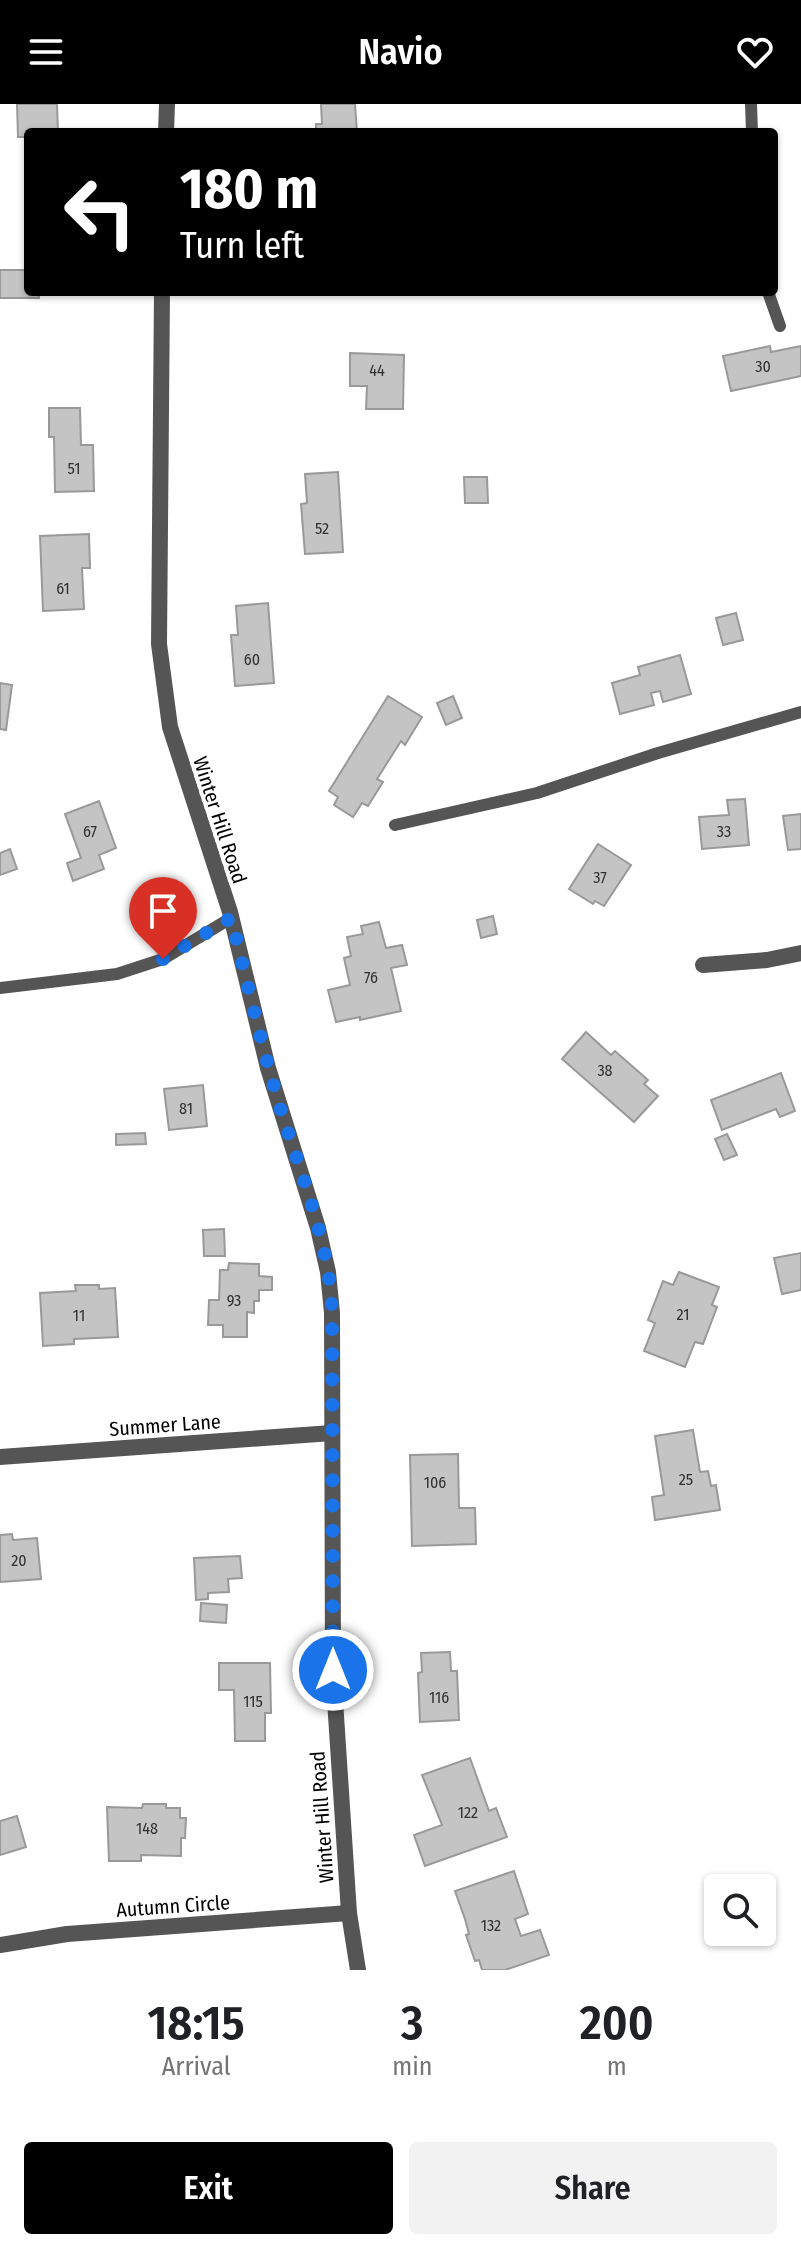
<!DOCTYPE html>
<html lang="en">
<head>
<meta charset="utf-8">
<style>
	:root { --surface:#fff; --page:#f2f2f2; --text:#202124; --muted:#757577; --accent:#000 }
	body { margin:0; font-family:"Fira Sans Condensed",sans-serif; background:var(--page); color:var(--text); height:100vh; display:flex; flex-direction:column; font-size:30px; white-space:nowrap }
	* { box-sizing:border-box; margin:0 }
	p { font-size:26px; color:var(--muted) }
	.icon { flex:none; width:44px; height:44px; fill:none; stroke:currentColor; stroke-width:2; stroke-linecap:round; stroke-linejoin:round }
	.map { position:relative; height:1866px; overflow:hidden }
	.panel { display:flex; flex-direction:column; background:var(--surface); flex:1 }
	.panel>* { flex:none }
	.guide { position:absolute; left:24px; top:24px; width:754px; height:168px; border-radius:8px; box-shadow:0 2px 6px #0004; background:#000; color:#fff; overflow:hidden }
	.controls { position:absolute; left:704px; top:1770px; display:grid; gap:16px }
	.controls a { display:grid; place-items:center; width:72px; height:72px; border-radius:8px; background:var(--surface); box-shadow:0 2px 6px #0004; font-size:40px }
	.pin { position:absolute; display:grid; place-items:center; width:68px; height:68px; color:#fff; margin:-82px -34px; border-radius:50% 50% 50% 0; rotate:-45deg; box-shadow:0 0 8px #0007 }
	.pin .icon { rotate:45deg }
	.me { position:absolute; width:88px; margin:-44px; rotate:0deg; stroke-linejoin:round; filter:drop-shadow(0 0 6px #0008) }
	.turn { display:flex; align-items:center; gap:28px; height:168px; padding:0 24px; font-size:36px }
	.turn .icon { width:104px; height:104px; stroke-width:2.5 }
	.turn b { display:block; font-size:56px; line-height:68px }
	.eta { display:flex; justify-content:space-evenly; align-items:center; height:136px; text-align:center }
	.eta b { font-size:48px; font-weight:600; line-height:56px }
	.button { display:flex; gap:16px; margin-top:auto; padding:16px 24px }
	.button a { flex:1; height:92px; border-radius:8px; background:var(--accent); color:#fff; font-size:32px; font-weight:600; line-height:92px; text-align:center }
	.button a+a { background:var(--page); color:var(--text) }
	header { display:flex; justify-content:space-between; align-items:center; height:104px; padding:0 24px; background:var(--accent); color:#fff; font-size:36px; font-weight:600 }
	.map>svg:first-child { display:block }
</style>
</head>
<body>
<header><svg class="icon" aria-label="menu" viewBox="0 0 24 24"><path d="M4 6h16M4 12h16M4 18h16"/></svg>Navio<svg class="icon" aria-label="heart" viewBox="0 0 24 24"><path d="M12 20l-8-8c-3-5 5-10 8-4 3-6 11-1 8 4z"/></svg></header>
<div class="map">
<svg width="801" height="1866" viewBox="0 0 801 1866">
	<rect width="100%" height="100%" fill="#fff"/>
	<!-- building -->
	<g fill="#c4c4c4" stroke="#999" stroke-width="2">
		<polygon points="17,0 57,0 58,28 28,28 28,33 18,33"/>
		<polygon points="321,0 355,0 357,28 316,28 316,20 322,20"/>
		<polygon points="0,166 28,166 28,188 38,188 39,194 0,194"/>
		<polygon points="770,242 771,248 801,242 801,272 731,287 723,252"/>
		<polygon points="350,249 404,251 403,305 366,305 367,282 350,282"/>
		<polygon points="49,304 80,304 81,341 93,341 94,387 55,388 54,333 49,333"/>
		<polygon points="338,368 343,448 305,450 301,400 307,399 305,370"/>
		<polygon points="464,373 487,373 488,399 465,399"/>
		<polygon points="89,430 90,464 82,464 84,505 43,507 40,432"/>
		<polygon points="268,499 274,579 235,582 231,531 238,531 236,502"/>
		<polygon points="736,509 743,536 723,541 716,514"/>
		<polygon points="680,551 691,590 663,598 660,587 651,589 654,601 620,610 612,579 640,571 638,563"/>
		<polygon points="0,579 12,581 6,626 0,625"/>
		<polygon points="388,592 422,613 405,641 401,637 377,675 383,678 368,702 362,699 353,713 334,701 338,693 329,687"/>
		<polygon points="453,592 462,614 446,621 437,599"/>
		<polygon points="745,695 749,741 702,745 699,713 729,711 727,696"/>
		<polygon points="99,697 116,744 99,751 104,765 73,777 67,759 81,754 65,710"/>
		<polygon points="801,710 801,745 788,746 783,712"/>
		<polygon points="598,740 631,761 604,802 595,797 593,800 569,785"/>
		<polygon points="10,745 17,765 0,771 0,749"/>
		<polygon points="493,812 497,830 481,834 477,816"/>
		<polygon points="379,818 386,844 402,841 407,861 391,864 401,907 360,916 360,913 336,918 328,886 350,881 344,854 351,852 347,833 363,830 361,822"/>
		<polygon points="586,928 611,951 615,947 648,976 644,980 658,992 634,1018 562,955"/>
		<polygon points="781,969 795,1007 780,1013 776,1005 722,1026 711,996"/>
		<polygon points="203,981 207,1022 169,1026 164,985"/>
		<polygon points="145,1029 146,1040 116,1041 116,1030"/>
		<polygon points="727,1030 737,1051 724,1056 715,1035"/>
		<polygon points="224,1125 225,1152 204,1152 203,1126"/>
		<polygon points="801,1149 801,1186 782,1190 774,1154"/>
		<polygon points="229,1159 259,1160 259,1172 272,1173 272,1186 259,1186 259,1197 254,1197 254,1209 247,1208 247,1233 223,1233 223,1221 208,1221 209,1196 219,1196 220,1166 228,1166"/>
		<polygon points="679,1168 719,1183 712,1201 717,1203 703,1240 695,1238 685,1263 644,1247 655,1219 648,1216 663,1177 673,1181"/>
		<polygon points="75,1181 99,1181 99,1185 115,1184 118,1233 74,1235 74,1240 43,1242 40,1189 76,1187"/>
		<polygon points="693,1326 700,1368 708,1367 711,1382 716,1381 720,1406 655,1416 652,1393 664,1391 655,1332"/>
		<polygon points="458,1350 459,1404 475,1404 476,1440 412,1442 410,1351"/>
		<polygon points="12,1430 13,1436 37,1434 41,1475 0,1478 0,1431"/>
		<polygon points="240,1452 242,1474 228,1475 229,1488 208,1489 208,1495 196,1496 194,1454"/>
		<polygon points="201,1499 227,1501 226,1519 200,1517"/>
		<polygon points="450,1548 451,1567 457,1567 459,1616 420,1618 418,1569 422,1568 421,1549"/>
		<polygon points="219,1559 270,1559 271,1609 265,1609 265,1637 235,1637 234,1586 219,1586"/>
		<polygon points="470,1654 489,1707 496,1704 507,1733 425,1762 414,1731 442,1721 422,1671"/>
		<polygon points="143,1700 166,1700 166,1704 180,1704 180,1714 186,1714 185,1734 181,1734 181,1752 141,1751 141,1757 109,1757 107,1703 142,1704"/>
		<polygon points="17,1712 26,1743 0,1751 0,1717"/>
		<polygon points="514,1767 528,1810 515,1815 521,1832 540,1826 549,1851 505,1866 482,1866 479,1856 475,1857 466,1831 469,1830 465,1815 455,1787"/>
	</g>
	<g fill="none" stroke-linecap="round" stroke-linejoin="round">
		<!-- lane -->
		<g stroke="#555" stroke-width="12">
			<polyline points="751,0 752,28"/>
			<polyline points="768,188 780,222"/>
			<polyline points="395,721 537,689 658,649 801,608"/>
			<polyline points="0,884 117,870 163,855 231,814"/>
		</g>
		<!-- street -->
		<g stroke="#555" stroke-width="16">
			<polyline points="166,28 167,0"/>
			<polyline points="162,188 159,540 170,623 230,808 268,964 318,1124 328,1168 332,1209 333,1566 349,1809 358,1866"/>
			<polyline points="703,861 767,856 801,849"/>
			<polyline points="0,1353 332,1329"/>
			<polyline points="0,1841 67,1830 349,1809"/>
		</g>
	</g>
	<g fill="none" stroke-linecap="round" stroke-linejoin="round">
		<!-- route -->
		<path stroke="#1a73e8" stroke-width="14" stroke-dasharray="0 25.2" d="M163,855L231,814C247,877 261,940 280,1003C300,1069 330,1138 332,1209L333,1566"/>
	</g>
	<g text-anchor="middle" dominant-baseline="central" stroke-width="8" stroke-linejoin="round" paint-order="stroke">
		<!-- number labels -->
		<g font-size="16" fill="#313131">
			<text x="763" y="262">30</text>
			<text x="377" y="266">44</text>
			<text x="74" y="364">51</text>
			<text x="322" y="424">52</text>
			<text x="63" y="484">61</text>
			<text x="252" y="555">60</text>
			<text x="90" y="727">67</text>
			<text x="724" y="727">33</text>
			<text x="600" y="773">37</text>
			<text x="371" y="873">76</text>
			<text x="605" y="966">38</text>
			<text x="186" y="1004">81</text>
			<text x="234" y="1196">93</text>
			<text x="683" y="1210">21</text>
			<text x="79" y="1211">11</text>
			<text x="686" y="1375">25</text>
			<text x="435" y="1378">106</text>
			<text x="19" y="1456">20</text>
			<text x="439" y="1593">116</text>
			<text x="253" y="1597">115</text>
			<text x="468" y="1708">122</text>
			<text x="147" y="1724">148</text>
			<text x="491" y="1821">132</text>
		</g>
		<!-- street labels -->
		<g font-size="20" fill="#000" stroke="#fff">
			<text transform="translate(220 716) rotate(72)">Winter Hill Road</text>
			<text transform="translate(165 1321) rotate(-4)">Summer Lane</text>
			<text transform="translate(322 1713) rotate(-94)">Winter Hill Road</text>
			<text transform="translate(173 1802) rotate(-4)">Autumn Circle</text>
		</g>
	</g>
</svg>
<div class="controls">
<a><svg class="icon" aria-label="search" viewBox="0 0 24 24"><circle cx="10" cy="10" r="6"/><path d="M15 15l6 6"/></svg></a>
</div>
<div class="pin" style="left:163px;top:855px;background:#d93025"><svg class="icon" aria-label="arrive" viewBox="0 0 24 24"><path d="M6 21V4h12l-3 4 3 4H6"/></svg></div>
<svg class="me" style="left:333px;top:1566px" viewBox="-20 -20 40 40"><circle r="17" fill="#1a73e8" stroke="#fff" stroke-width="3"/><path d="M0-11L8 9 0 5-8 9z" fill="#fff"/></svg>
<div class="guide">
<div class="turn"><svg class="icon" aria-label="left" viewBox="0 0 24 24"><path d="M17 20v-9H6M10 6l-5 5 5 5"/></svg><div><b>180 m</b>Turn left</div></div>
</div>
</div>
<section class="panel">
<div class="eta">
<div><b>18:15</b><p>Arrival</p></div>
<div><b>3</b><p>min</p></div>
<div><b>200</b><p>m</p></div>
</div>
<div class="button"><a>Exit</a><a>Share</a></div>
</section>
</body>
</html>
